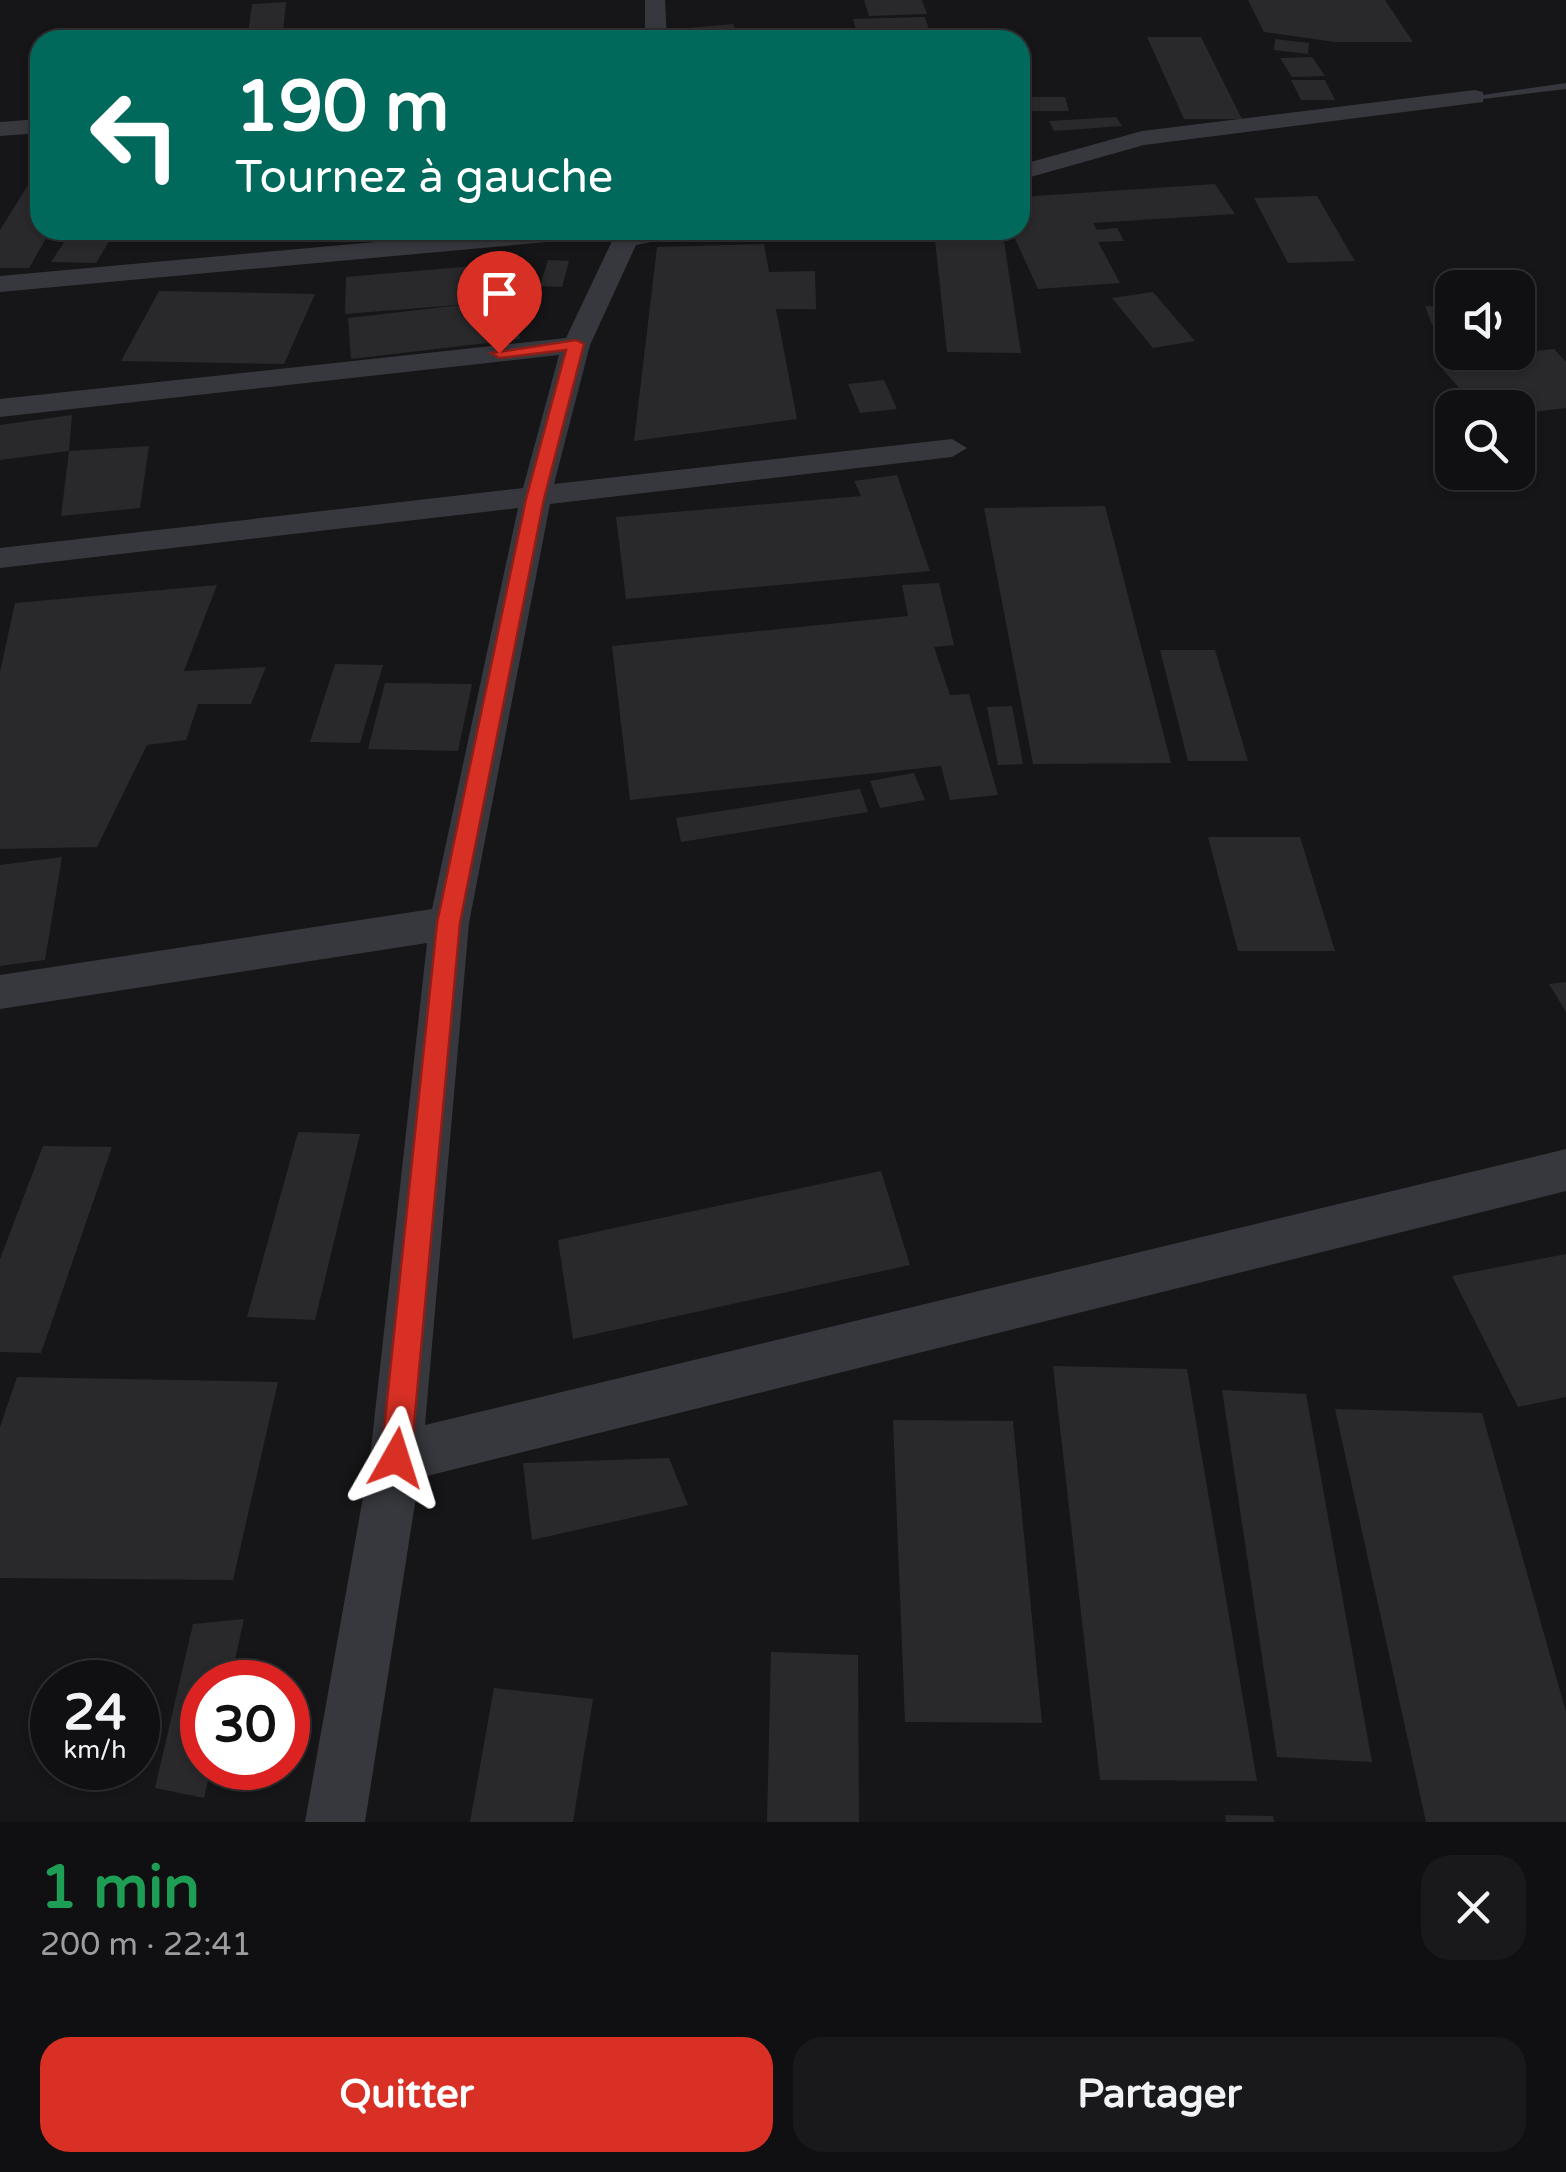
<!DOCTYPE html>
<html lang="fr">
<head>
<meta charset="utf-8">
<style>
	:root { --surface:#101012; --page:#19191b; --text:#f1f3f6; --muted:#9c9d9f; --line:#303032; --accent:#d93025 }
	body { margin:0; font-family:"Varela Round",sans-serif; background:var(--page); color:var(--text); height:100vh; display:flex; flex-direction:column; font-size:38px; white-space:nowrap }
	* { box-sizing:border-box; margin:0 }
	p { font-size:32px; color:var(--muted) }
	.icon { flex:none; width:55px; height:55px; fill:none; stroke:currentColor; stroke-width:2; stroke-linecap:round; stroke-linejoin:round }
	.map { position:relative; height:1822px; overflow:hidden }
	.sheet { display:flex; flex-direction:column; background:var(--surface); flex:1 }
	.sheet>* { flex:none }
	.guide { position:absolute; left:30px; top:30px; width:1000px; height:210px; border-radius:30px; box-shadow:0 2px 8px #0004,0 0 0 2px var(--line); background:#00695c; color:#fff; overflow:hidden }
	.tools { position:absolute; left:1435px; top:270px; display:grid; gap:20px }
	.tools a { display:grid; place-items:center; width:100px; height:100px; border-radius:20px; background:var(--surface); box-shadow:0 2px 8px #0004,0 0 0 2px var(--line); font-size:50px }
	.speed { position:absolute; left:30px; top:1660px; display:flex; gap:20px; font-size:50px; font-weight:700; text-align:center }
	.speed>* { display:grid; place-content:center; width:130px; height:130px; border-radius:50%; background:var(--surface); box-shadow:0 2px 8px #0004,0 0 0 2px var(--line); line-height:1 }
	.speed small { font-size:25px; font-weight:400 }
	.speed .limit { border:15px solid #d22; background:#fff; color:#111 }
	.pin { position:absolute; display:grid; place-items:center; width:85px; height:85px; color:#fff; margin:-102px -42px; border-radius:50% 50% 50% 0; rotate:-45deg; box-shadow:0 0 10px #0007 }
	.pin .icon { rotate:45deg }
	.me { position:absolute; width:110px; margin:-55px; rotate:6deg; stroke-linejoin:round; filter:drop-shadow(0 0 8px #0008) }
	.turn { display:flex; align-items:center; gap:35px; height:210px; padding:0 40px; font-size:45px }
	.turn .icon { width:130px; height:130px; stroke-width:2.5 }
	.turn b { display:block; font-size:70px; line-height:85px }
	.round { display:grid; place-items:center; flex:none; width:105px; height:105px; border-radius:30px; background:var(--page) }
	.overview { display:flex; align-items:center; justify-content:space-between; height:170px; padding:0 40px }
	h1 { font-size:60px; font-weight:700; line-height:75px; color:#1e9e55 }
	.cta { display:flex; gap:20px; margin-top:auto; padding:20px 40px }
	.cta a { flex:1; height:115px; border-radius:30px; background:var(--accent); color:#fff; font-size:40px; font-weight:700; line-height:115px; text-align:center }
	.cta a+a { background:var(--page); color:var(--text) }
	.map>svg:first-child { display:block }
</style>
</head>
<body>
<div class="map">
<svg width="1566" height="1822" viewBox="0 0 1566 1822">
	<rect width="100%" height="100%" fill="#161618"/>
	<!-- building -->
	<g fill="#29292c">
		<polygon points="864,0 922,0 927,14 869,16"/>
		<polygon points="1248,0 1385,0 1413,42 1335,42 1264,32"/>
		<polygon points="286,2 283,32 248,34 252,4"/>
		<polygon points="925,17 931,36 858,38 853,19"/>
		<polygon points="733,24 741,40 669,40 665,30"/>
		<polygon points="811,33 815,40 760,40 760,37"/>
		<polygon points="1147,37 1201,37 1242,119 1184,119"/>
		<polygon points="1275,39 1309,43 1308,54 1274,50"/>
		<polygon points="1312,57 1325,76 1292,77 1280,58"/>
		<polygon points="1291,80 1325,80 1335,100 1301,100"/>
		<polygon points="1020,97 1065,97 1069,111 1020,111"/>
		<polygon points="1116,117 1122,126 1054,131 1049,121"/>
		<polygon points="40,166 40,230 51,230 29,268 0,268 0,230"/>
		<polygon points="1215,184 1235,214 1093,223 1097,230 1117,228 1124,241 1098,242 1120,283 1038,289 1011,230 1020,230 1020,197"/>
		<polygon points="1317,196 1355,261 1288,263 1254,198"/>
		<polygon points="72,230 116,230 96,263 51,262"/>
		<polygon points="935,240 1004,241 1021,353 947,352"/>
		<polygon points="764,244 769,272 815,271 816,309 776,309 797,419 634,441 657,247"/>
		<polygon points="548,260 569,261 562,287 540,286"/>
		<polygon points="509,263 520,339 351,359 348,318 470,304 345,314 346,277"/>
		<polygon points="159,291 315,294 284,364 121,361"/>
		<polygon points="1153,292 1195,341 1153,348 1112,298"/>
		<polygon points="1425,306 1447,307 1452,325 1432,325"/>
		<polygon points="1554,349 1566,362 1566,408 1518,414 1518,408 1477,408 1437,363"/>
		<polygon points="884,380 897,409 860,413 848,384"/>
		<polygon points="72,415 69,451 149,446 140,508 61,516 69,451 0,460 0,425"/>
		<polygon points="897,475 930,571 626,599 616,517 861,496 854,481"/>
		<polygon points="1105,506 1171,763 1033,764 984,508"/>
		<polygon points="939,583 954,645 934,647 950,695 969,694 998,795 950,800 941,766 630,800 612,646 908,616 902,585"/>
		<polygon points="217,585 184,671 266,667 251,704 198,704 186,740 147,745 97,847 0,849 0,672 15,603"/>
		<polygon points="1160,650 1215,650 1248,761 1188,761"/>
		<polygon points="335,664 383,665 360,743 310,742"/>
		<polygon points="385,683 472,684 458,751 368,749"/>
		<polygon points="1012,706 1023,764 998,765 987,707"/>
		<polygon points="914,773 925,800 880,808 870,781"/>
		<polygon points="860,789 868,812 681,842 676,818"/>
		<polygon points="1208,837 1300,837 1335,951 1238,951"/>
		<polygon points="62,857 45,960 0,966 0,865"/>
		<polygon points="1566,982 1566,1012 1549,984"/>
		<polygon points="298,1132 360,1134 315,1320 247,1317"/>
		<polygon points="43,1146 112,1147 41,1353 0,1352 0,1259"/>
		<polygon points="881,1171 910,1265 573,1339 558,1240"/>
		<polygon points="1566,1254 1566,1397 1518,1407 1452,1276"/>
		<polygon points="1053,1366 1187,1369 1257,1781 1100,1780"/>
		<polygon points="17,1377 278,1382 233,1580 0,1578 0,1427"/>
		<polygon points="1222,1390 1306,1394 1372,1762 1277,1757"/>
		<polygon points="1335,1409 1482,1413 1566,1712 1566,1822 1426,1822"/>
		<polygon points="893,1420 1013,1421 1042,1723 905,1722"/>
		<polygon points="669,1458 688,1505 532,1540 523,1463"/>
		<polygon points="244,1619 230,1682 202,1682 202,1768 211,1768 204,1798 155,1788 193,1624"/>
		<polygon points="771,1652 858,1655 859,1822 767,1822"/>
		<polygon points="494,1688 593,1699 573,1822 470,1822"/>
		<polygon points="1225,1815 1273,1816 1274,1822 1226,1822"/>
	</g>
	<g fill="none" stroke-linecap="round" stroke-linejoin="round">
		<!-- service -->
		<polygon fill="#37383d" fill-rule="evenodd" points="1566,83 1566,89 1475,100 1469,97"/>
		<!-- minor -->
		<g fill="#37383d" fill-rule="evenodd">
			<polygon points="645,0 665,0 667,40 645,40"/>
			<polygon points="1475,90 1483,92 1483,102 1144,145 1020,180 1020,165 1142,131"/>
			<polygon points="40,119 40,133 0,136 0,122"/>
			<polygon points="508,230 604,230 591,238 0,292 0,276"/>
			<polygon points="634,230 689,230 685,235 636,245 590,345 554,484 952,439 967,448 952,457 550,504 469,923 425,1425 1566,1149 1566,1191 419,1478 365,1822 305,1822 370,1458 427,943 0,1009 0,975 432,909 518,508 0,568 0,548 523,488 559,355 0,417 0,399 566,338 613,239"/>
		</g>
	</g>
	<!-- route -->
	<polygon fill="#d93025" stroke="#8d1f18" stroke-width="2.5" points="576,340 584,344 544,499 460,923 411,1458 407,1469 396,1473 386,1469 381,1458 437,923 526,499 566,350 499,358 491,353"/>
</svg>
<div class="tools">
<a><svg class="icon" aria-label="sound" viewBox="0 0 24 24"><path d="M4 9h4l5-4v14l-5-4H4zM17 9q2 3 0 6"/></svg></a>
<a><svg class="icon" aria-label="search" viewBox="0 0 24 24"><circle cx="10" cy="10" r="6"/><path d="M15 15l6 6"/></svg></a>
</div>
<div class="speed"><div>24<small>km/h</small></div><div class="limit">30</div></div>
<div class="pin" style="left:499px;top:353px;background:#d93025"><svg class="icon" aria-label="arrive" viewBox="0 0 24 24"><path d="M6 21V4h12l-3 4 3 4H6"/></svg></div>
<svg class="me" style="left:396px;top:1458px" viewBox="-20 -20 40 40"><path d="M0-17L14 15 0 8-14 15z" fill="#d93025" stroke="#fff" stroke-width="4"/></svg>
<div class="guide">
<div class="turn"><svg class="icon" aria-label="left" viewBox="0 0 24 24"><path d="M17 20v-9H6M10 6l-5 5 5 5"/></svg><div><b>190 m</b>Tournez à gauche</div></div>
</div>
</div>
<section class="sheet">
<div class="overview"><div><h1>1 min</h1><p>200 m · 22:41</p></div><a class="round"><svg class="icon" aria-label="close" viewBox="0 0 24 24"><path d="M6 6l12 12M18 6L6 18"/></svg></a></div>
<div class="cta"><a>Quitter</a><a>Partager</a></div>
</section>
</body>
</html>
